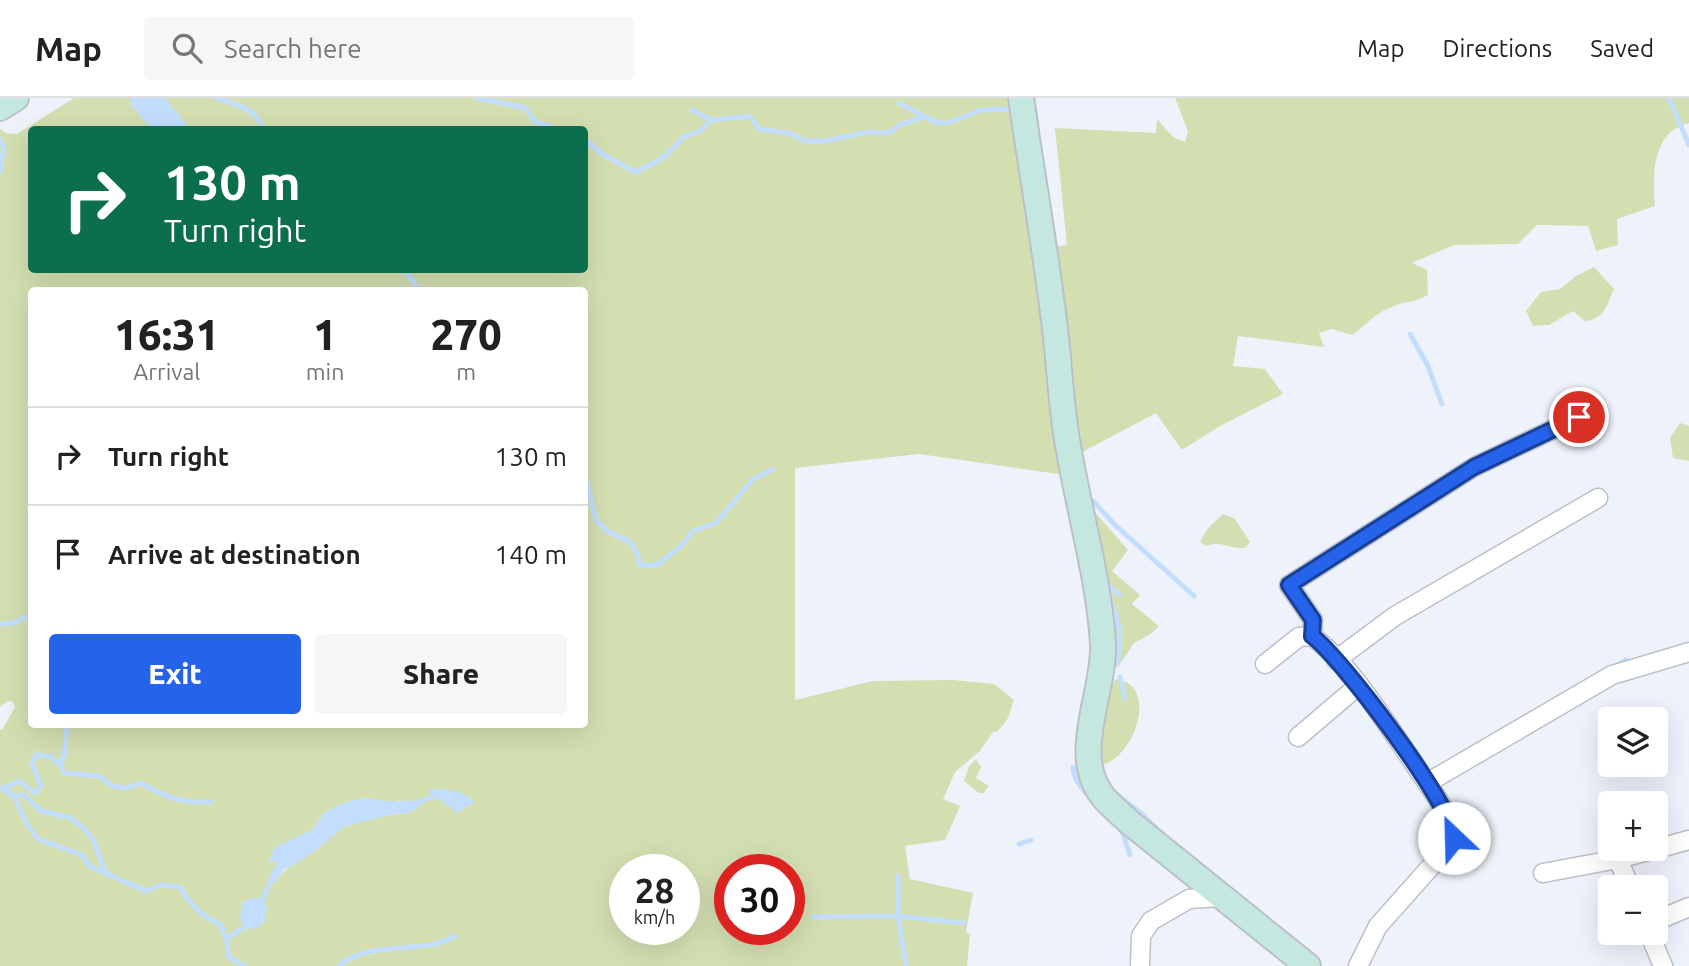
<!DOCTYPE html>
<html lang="en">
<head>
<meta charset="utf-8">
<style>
	:root { --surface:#fff; --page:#f6f6f6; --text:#222; --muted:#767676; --line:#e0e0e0; --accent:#2563eb }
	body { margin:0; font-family:Ubuntu,sans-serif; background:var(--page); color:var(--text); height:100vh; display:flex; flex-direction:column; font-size:26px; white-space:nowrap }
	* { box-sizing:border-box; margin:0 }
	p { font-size:23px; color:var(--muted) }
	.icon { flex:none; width:38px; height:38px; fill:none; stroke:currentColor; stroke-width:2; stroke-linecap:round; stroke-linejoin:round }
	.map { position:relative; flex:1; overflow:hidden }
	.details { position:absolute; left:28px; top:189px; width:560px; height:441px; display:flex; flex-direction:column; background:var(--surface); border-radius:7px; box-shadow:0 7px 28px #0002 }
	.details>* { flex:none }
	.top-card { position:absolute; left:28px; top:28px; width:560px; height:147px; border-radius:7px; box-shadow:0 7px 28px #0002; background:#0b6e4f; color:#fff; overflow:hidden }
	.fabs { position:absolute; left:1598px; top:609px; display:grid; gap:14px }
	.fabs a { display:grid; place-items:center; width:70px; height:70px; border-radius:7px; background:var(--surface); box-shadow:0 7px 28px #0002; font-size:35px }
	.speed { position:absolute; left:609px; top:756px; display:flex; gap:14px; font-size:35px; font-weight:700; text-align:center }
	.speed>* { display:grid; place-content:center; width:91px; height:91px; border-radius:50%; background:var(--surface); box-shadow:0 7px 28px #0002; line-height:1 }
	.speed small { font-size:18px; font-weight:400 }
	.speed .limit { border:10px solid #d22; background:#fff; color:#111 }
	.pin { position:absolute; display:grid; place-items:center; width:60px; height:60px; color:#fff; margin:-30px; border:4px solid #fff; border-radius:50%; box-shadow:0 2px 7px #0007 }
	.me { position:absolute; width:77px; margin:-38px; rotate:336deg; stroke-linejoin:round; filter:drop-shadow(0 0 5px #0008) }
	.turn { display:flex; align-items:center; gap:24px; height:147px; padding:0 21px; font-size:32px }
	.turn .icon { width:91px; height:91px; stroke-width:2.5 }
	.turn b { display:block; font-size:49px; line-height:60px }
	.eta { display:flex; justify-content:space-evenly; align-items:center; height:119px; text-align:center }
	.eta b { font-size:42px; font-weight:800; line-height:49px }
	.button { display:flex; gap:14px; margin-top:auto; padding:14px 21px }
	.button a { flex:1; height:80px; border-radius:7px; background:var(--accent); color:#fff; font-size:28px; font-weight:800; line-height:80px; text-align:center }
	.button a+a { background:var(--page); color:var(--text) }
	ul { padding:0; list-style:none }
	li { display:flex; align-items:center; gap:21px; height:98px; padding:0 21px; border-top:2px solid var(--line) }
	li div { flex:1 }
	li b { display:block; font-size:26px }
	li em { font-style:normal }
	header { display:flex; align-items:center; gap:42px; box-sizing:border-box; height:98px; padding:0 35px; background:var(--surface); border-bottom:2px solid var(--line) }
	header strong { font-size:33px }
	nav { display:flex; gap:38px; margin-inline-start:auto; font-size:24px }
	.search { width:490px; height:63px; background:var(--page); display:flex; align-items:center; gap:18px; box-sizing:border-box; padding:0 24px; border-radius:7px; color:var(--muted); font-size:26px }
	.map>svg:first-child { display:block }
</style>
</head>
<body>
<header>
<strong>Map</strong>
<div class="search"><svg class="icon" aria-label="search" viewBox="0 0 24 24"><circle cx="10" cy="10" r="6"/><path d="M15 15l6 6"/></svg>Search here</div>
<nav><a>Map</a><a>Directions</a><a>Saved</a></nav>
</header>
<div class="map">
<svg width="1689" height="868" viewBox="0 0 1689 868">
	<rect width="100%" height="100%" fill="#eef3fb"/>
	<!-- green -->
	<g fill="#d3dfb1" fill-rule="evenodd">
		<path d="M74,0H1014L1065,377L919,356L795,370V602L873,583L953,582L994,586L1014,602L1007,622L997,634H993L980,653L955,674L943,701L960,708L945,742L905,748L910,781L973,795L966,834L970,836L967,868H0V631L2,632L15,609L12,603L6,604L0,609V31L6,35L17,36ZM32,32H584V172H32ZM32,192H584V626H32ZM366,700L387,705L401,702L409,715C391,716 359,721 344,729C333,735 324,747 313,754C297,764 286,768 275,784L273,778L283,764L275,763L289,743L312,732L325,714L343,705ZM625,772H684V831H625ZM730,772H789V831H730Z"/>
		<path d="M1175,0H1689V25C1651,34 1653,78 1655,108L1617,121L1618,147L1596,153L1588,128L1537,127L1518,146L1454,147L1412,165L1427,172L1428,197C1415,205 1398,204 1385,212C1373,218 1363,229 1352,237L1332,231L1319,235L1324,249L1238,238L1233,268L1265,271L1283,296L1220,328L1182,352L1156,315L1075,358L1047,149L1067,147L1055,30L1156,35L1157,21L1173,39L1185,44L1188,33Z"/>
		<path d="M1594,169L1614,191C1607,206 1604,222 1585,223L1573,213L1549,227L1533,228L1526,213L1541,194L1560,191L1576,178Z"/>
		<polygon points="1680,325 1689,328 1689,363 1673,360 1670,340"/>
		<polygon points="1090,412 1094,413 1128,452 1112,473 1140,497 1132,506 1159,528 1151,536 1134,545 1118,569 1109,567"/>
		<path d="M1223,416L1235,421L1250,444L1245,450C1227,451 1225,442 1205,448L1200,444L1208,430Z"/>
		<path d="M1116,581C1159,587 1135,657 1104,666L1096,661L1105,594Z"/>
		<polygon points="976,661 981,669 976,680 989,688 984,695 979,695 964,683 969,668"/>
	</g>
	<!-- water -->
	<g fill="#c3defd">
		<path d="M440,691C453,693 465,694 475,704L457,715L441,702L431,698L429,692Z"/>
		<path d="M366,700C387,705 399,702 420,703L421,708L409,715L393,716L344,729L315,753L292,768L284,771L275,784L269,786L283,764L280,762L268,765L275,749L312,732L325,714L343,705Z"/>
		<polygon points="254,800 263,800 267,811 264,825 254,831 244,830 240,819 243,803"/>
	</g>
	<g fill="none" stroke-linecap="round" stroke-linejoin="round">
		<!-- stream -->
		<g stroke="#c3defd" stroke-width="5">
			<path d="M216,0C236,6 256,10 264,32"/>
			<polyline points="477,0 526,10 534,23 560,32"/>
			<polyline points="1033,0 1037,25"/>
			<polyline points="1669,0 1689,47"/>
			<polyline points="899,5 935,24 948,25 981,12 1015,11"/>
			<polyline points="692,12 711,22 750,18 759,31 789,35 805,43 825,43 869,34 888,35 902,26 924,19"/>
			<polyline points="0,41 4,50 0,73"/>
			<polyline points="584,41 604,57 636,74 663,60 684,39 700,33 711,22"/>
			<polyline points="405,172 419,192"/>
			<polyline points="1410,236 1428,268 1442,306"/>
			<path d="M584,377C590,389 592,413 596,421C612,447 634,430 640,467H657L682,447L693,433L716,425L753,381L773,371"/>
			<polyline points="1085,401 1093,403 1114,426 1194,498"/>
			<polyline points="1106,486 1120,497"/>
			<polyline points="1109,496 1120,532 1118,565"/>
			<polyline points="0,526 14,525 32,516"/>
			<polyline points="1611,570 1626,562"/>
			<polyline points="1120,579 1125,600"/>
			<path d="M60,666L64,675L99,678L112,688L126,690L141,685C167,700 181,705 211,704"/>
			<path d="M1082,666L1078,670L1073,669C1073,682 1083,692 1092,701"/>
			<path d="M0,689L14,698L26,725L38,741L82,757L91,769L146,793L160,787L180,789C190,806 201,818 220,826L226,841L229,859L244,868"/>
			<polyline points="3,691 19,683 35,695 41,688 32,666 36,657 50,658 60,666 64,660 67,626"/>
			<polyline points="1113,694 1141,715 1158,732"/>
			<polyline points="14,698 24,697 41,713 71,720 83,730 93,741 106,776"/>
			<polyline points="413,706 437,697"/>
			<polyline points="1121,730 1130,757"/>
			<polyline points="1019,746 1031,742"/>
			<polyline points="898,778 898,818 906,868"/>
			<polyline points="261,804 282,759"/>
			<polyline points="813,819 898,818 963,825"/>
			<polyline points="226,841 248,827"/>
			<path d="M339,868C361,847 406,852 435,846C442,845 449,841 455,838"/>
		</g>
		<!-- river -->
		<polyline stroke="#c3defd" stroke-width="30" points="145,0 172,32"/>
		<defs>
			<g id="street">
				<polyline points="1312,538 1313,522 1289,487 1474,369 1579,319"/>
				<polyline points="1336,562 1395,518 1598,400"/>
				<path d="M1265,566L1299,539L1312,538C1351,567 1385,624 1413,664C1427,686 1446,709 1454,734V739L1450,747L1378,828L1358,868"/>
				<polyline points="1298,639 1358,588"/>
				<polyline points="1427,685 1612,577 1689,554"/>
				<polyline points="1656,751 1689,742"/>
				<polyline points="1618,761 1630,789"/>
				<polyline points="1543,775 1618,761 1655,751"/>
				<polyline points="1656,823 1689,809"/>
				<polyline points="1649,835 1663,868"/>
				<polyline points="1140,868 1141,838 1151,823 1189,801 1221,799"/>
			</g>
			<g id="secondary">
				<path d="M1021,0C1032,77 1046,154 1055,231C1060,272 1061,313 1069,353C1080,417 1099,481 1103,546C1105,595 1068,659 1105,701C1112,709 1121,716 1128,723L1308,868"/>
				<polyline points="0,10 16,0"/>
			</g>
		</defs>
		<!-- street casing -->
		<use href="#street" stroke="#bcc0c8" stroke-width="21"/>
		<!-- secondary casing -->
		<use href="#secondary" stroke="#bcc0c8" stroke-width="28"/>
		<!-- street -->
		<use href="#street" stroke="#fff" stroke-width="18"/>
		<!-- secondary -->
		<use href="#secondary" stroke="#c4e8e0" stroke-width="24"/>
	</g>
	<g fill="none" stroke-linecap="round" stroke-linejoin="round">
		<defs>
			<path id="route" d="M1454,740C1454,709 1340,558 1312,538L1313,522L1289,487L1474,369L1579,319"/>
		</defs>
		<!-- route casing -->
		<use href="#route" stroke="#184099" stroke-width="18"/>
		<!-- route -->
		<use href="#route" stroke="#2563eb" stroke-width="12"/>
	</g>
</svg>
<div class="fabs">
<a><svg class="icon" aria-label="layers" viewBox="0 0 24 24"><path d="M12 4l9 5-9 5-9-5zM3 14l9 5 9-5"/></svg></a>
<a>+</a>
<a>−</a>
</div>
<div class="speed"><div>28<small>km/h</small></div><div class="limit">30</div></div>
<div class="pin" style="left:1579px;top:319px;background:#d93025"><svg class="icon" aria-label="arrive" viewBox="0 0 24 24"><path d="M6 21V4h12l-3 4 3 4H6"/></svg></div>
<svg class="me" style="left:1454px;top:740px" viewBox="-20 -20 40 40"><circle r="19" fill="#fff"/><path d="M0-13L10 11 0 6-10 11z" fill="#2563eb"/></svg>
<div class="top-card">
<div class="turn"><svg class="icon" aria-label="right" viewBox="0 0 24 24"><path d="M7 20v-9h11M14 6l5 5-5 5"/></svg><div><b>130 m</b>Turn right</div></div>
</div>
<section class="details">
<div class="eta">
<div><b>16:31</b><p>Arrival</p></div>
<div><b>1</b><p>min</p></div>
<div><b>270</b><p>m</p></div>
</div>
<ul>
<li><svg class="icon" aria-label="right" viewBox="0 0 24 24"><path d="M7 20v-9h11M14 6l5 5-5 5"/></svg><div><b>Turn right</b></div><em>130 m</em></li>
<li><svg class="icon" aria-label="arrive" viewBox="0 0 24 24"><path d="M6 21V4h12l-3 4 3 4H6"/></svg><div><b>Arrive at destination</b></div><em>140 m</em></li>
</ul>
<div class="button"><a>Exit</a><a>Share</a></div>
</section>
</div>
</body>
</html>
